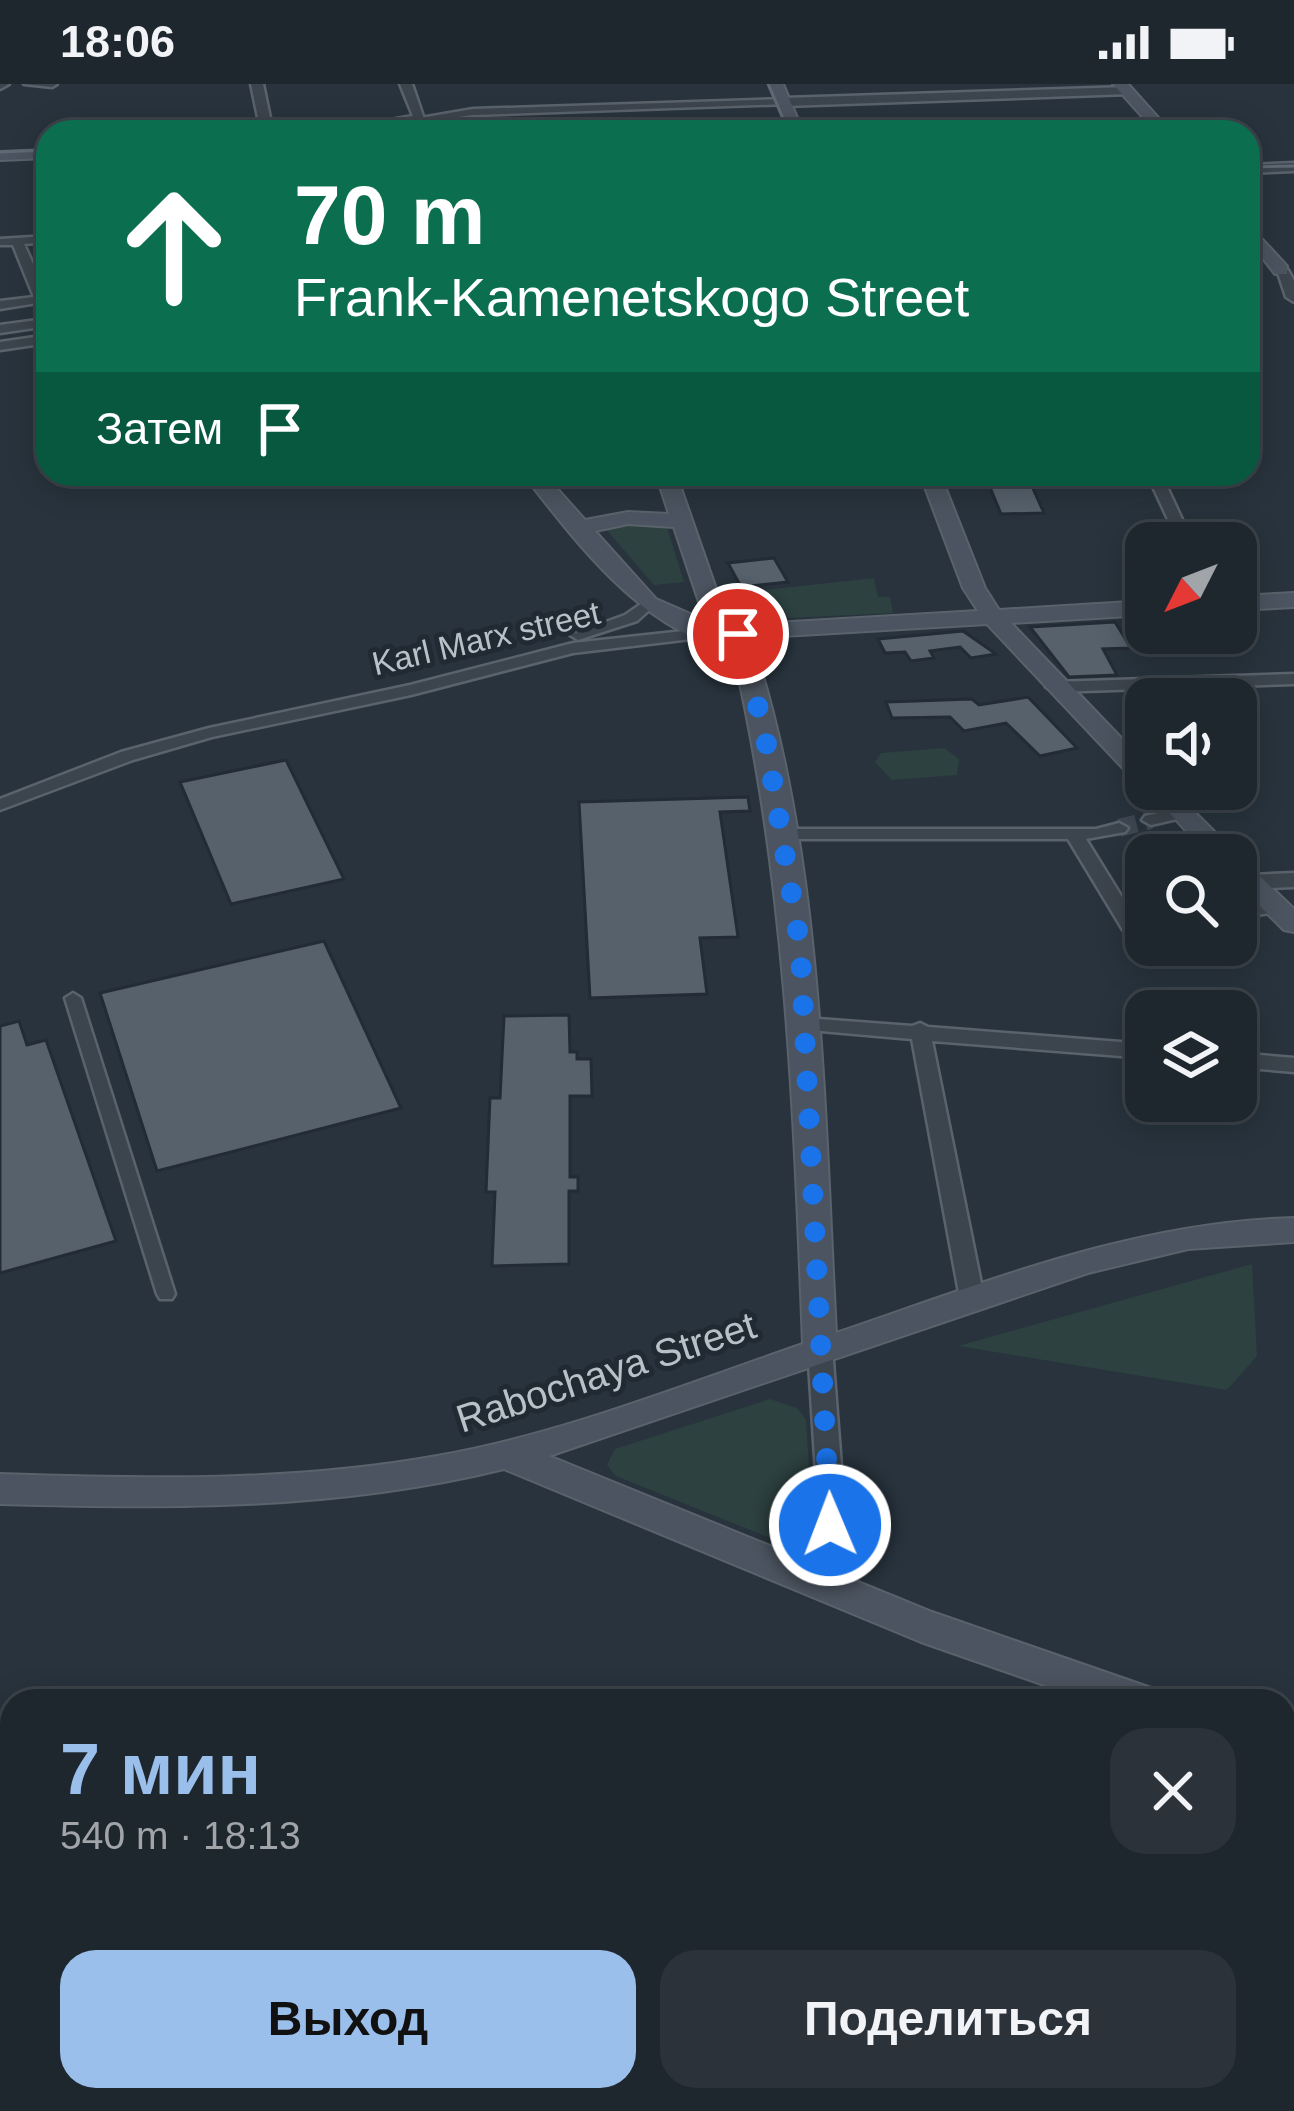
<!DOCTYPE html>
<html lang="ru">
<head>
<meta charset="utf-8">
<style>
	:root { --surface:#1e262e; --page:#2b323a; --text:#f1f3f6; --muted:#a1a5aa; --line:#3c434a; --accent:#9abfeb }
	body { margin:0; font-family:Arial,sans-serif; background:var(--page); color:var(--text); height:100vh; display:flex; flex-direction:column; font-size:45px; white-space:nowrap }
	* { box-sizing:border-box; margin:0 }
	p { font-size:39px; color:var(--muted) }
	.icon { flex:none; width:66px; height:66px; fill:none; stroke:currentColor; stroke-width:2; stroke-linecap:round; stroke-linejoin:round }
	.map { position:relative; flex:1; overflow:hidden }
	.side { position:absolute; left:0px; top:1605px; width:1296px; height:423px; display:flex; flex-direction:column; background:var(--surface); border-radius:36px 36px 0 0; box-shadow:0 6px 30px #0003,0 0 0 3px var(--line) }
	.side>* { flex:none }
	.banner { position:absolute; left:36px; top:36px; width:1224px; height:366px; border-radius:36px; box-shadow:0 6px 30px #0003,0 0 0 3px var(--line); background:#0b6e4f; color:#fff; overflow:hidden }
	.needle { width:78px; rotate:228deg }
	.buttons { position:absolute; left:1125px; top:438px; display:grid; gap:24px }
	.buttons a { display:grid; place-items:center; width:132px; height:132px; border-radius:24px; background:var(--surface); box-shadow:0 6px 30px #0003,0 0 0 3px var(--line); font-size:60px }
	.pin { position:absolute; display:grid; place-items:center; width:102px; height:102px; color:#fff; margin:-51px; border:6px solid #fff; border-radius:50%; box-shadow:0 3px 12px #0007 }
	.me { position:absolute; width:132px; margin:-66px; rotate:359deg; stroke-linejoin:round; filter:drop-shadow(0 0 9px #0008) }
	.turn { display:flex; align-items:center; gap:42px; height:252px; padding:0 60px; font-size:54px }
	.turn .icon { width:156px; height:156px; stroke-width:2.5 }
	.turn b { display:block; font-size:84px; line-height:102px }
	.then { display:flex; align-items:center; height:114px; padding:0 60px; background:#0003; gap:24px; font-size:45px }
	.round { display:grid; place-items:center; flex:none; width:126px; height:126px; border-radius:36px; background:var(--page) }
	.overview { display:flex; align-items:center; justify-content:space-between; height:204px; padding:0 60px }
	h1 { font-size:72px; font-weight:600; line-height:90px; color:var(--accent) }
	.primary-button { display:flex; gap:24px; margin-top:auto; padding:24px 60px }
	.primary-button a { flex:1; height:138px; border-radius:36px; background:var(--accent); color:#111; font-size:48px; font-weight:600; line-height:138px; text-align:center }
	.primary-button a+a { background:var(--page); color:var(--text) }
	.status { display:flex; justify-content:space-between; align-items:center; height:84px; padding:0 60px; background:var(--surface); direction:ltr }
	.status svg { height:33px; fill:currentColor }
	.map>svg:first-child { display:block }
</style>
</head>
<body>
<div class="status"><b>18:06</b><svg viewBox="0 0 49 12"><path d="M0 12V9h3v3zM5 12V6h3v6zM10 12V3h3v9zM15 12V0h3v12zM26 1h20v11H26zM47 4h2v5h-2z"/></svg></div>
<div class="map">
<svg width="1294" height="2027" viewBox="0 0 1294 2027">
	<rect width="100%" height="100%" fill="#28333d"/>
	<!-- green -->
	<g fill="#2d4140">
		<polygon points="616,439 666,440 684,498 654,501 604,443"/>
		<polygon points="874,494 878,513 890,513 893,529 748,536 736,509"/>
		<polygon points="944,664 959,675 957,691 892,696 875,678 881,669"/>
		<polygon points="1252,1180 1257,1272 1227,1306 958,1262"/>
		<polygon points="770,1315 797,1324 806,1336 813,1443 804,1453 775,1456 616,1392 607,1381 615,1365"/>
	</g>
	<!-- water -->
	<polygon fill="#415264" points="12,1671 12,2016 1284,2016 1284,1811 1294,1815 1294,2027 0,2027 0,1673"/>
	<!-- building -->
	<g fill="#56616c" stroke="#232b34" stroke-width="3">
		<polygon points="1031,400 1044,429 1001,430 989,401"/>
		<polygon points="774,474 788,498 741,503 728,479"/>
		<polygon points="1115,538 1131,564 1103,565 1117,591 1069,593 1030,543"/>
		<polygon points="963,547 996,570 971,574 960,563 930,567 934,574 911,577 905,568 885,569 878,555"/>
		<polygon points="1028,613 1077,664 1040,672 1006,639 964,647 950,633 892,634 886,618 972,615 979,621"/>
		<polygon points="286,676 344,795 231,820 180,698"/>
		<polygon points="748,713 750,727 720,728 738,853 700,854 707,910 590,914 579,718"/>
		<polygon points="324,857 401,1024 157,1087 100,909"/>
		<polygon points="569,931 570,968 577,968 577,975 591,975 592,1012 570,1012 570,1093 578,1093 578,1107 569,1107 569,1180 492,1182 495,1108 486,1108 490,1014 500,1014 504,932"/>
		<polygon points="19,937 27,961 46,956 116,1157 0,1189 0,942"/>
	</g>
	<g fill="none" stroke-linecap="round" stroke-linejoin="round">
		<!-- minor-tunnel -->
		<polyline stroke="#3e4852" stroke-width="18" stroke-dasharray="18 9" stroke-linecap="butt" points="1119,744 1151,736"/>
		<defs>
			<polygon id="pedestrian" points="73,909 81,914 175,1210 172,1215 160,1215 157,1210 65,914"/>
			<g id="minor">
				<polygon points="0,0 9,0 0,5"/>
				<polygon points="24,0 57,0 52,3"/>
				<polygon points="785,15 788,20 473,31 420,38 415,35 473,25"/>
				<polygon points="48,152 48,158 24,160 48,214 48,242 0,249 0,241 45,235 37,219 0,225 0,217 34,213 13,161 0,161 0,155"/>
				<polygon points="48,251 48,259 0,266 0,258"/>
				<polygon points="1147,390 1161,390 1193,459 1179,459"/>
				<polygon points="648,515 656,520 637,537 578,556 570,551 625,531"/>
				<polygon points="702,545 710,550 708,553 573,569 411,611 212,653 133,676 0,726 0,715 121,668 209,644 410,601 573,559"/>
				<polygon points="1294,590 1294,600 1054,608 1046,603 1054,598"/>
				<polygon points="1180,724 1189,729 1186,733 1151,741 1142,736 1145,732"/>
				<polygon points="1119,739 1128,744 1125,748 1086,755 1136,836 1146,834 1146,846 1123,846 1068,755 784,755 775,750 784,745 1096,745"/>
				<polygon points="1276,817 1283,819 1285,823 1283,827 1236,834 1236,822"/>
				<polygon points="805,934 912,942 920,939 928,943 1146,960 1146,974 932,957 984,1214 980,1220 964,1220 960,1214 912,955 798,945 795,940 798,935"/>
				<polygon points="1236,969 1294,974 1294,988 1236,983"/>
				<polygon points="820,1255 828,1258 832,1264 844,1421 831,1499 827,1507 818,1510 809,1507 805,1499 818,1421 808,1264 812,1258"/>
			</g>
			<g id="tertiary">
				<polygon points="251,0 263,0 273,48 261,48"/>
				<polygon points="400,0 412,0 425,38 321,48 413,32"/>
				<polygon points="1126,3 1130,10 785,22 779,18 785,14"/>
				<polygon points="1294,79 1294,87 1248,89 1248,81"/>
				<polygon points="1276,183 1288,186 1294,197 1294,218 1286,213"/>
				<polygon points="1294,789 1294,803 1250,805 1238,798 1250,791"/>
			</g>
			<g id="secondary">
				<polygon points="769,0 783,0 803,48 789,48"/>
				<polygon points="1113,0 1128,0 1171,48 1156,48"/>
				<polygon points="48,66 48,74 0,76 0,68"/>
				<polygon points="1248,140 1287,182 1287,190 1275,190 1248,155"/>
				<path d="M523,390H544L585,436L628,428L669,430L656,390H676L722,522L742,541L978,527L963,504L920,390H940L985,504L999,526L1146,517V531L1011,539L1146,680V701L1137,699L987,540L751,554C823,766 824,1026 836,1249C987,1198 1133,1138 1294,1134V1158L1188,1165L1088,1189L549,1372L932,1528L1154,1605L1160,1617H1090L921,1558L504,1385C337,1426 171,1425 0,1420V1390C146,1395 292,1398 437,1372C562,1350 683,1301 803,1260C794,1027 786,796 733,568L728,555L717,562C636,539 572,453 523,390ZM628,440L674,443L701,524L718,542L656,515L595,447Z"/>
				<polygon points="1294,509 1294,523 1236,526 1236,512"/>
				<polygon points="1146,703 1171,705 1232,765 1236,771 1208,771"/>
				<polygon points="1236,776 1245,778 1294,825 1294,848 1284,846 1236,799"/>
				<polygon points="1284,1645 1294,1648 1294,1684 1284,1681"/>
			</g>
		</defs>
		<!-- pedestrian casing -->
		<use href="#pedestrian" stroke="#5a626b" stroke-width="5"/>
		<!-- minor casing -->
		<use href="#minor" stroke="#5a626b" stroke-width="5"/>
		<!-- tertiary casing -->
		<use href="#tertiary" stroke="#5a626b" stroke-width="5"/>
		<!-- secondary casing -->
		<use href="#secondary" stroke="#5a626b" stroke-width="4"/>
		<!-- pedestrian -->
		<use href="#pedestrian" fill="#3c444d" fill-rule="evenodd"/>
		<!-- minor -->
		<use href="#minor" fill="#3c444d" fill-rule="evenodd"/>
		<!-- tertiary -->
		<use href="#tertiary" fill="#3c444d" fill-rule="evenodd"/>
		<!-- secondary -->
		<use href="#secondary" fill="#4b5460" fill-rule="evenodd"/>
		<!-- tram -->
		<g stroke="#5f6974" stroke-width="3">
			<polyline points="768,0 789,48"/>
			<polyline points="0,68 48,66"/>
			<polyline points="1248,83 1294,82"/>
		</g>
	</g>
	<g fill="none" stroke-linecap="round" stroke-linejoin="round">
		<!-- route -->
		<polyline stroke="#1a73e8" stroke-width="21" stroke-dasharray="0 37.8" points="738,550 764,645 800,861 830,1441"/>
	</g>
	<g text-anchor="middle" dominant-baseline="central" stroke-width="10" stroke-linejoin="round" paint-order="stroke">
		<!-- far-street labels -->
		<g font-size="33" fill="#b8c0c8" stroke="#212932">
			<text transform="translate(486 554) rotate(-13)">Karl Marx street</text>
		</g>
		<!-- street labels -->
		<g font-size="39" fill="#b8c0c8" stroke="#212932">
			<text transform="translate(606 1288) rotate(-18)">Rabochaya Street</text>
		</g>
	</g>
</svg>
<div class="buttons">
<a><svg class="needle" viewBox="-14 -14 28 28"><path d="M0-13l5 13h-10z" fill="#e53935"/><path d="M0 13l5-13h-10z" fill="#a1a5aa"/></svg></a>
<a><svg class="icon" aria-label="sound" viewBox="0 0 24 24"><path d="M4 9h4l5-4v14l-5-4H4zM17 9q2 3 0 6"/></svg></a>
<a><svg class="icon" aria-label="search" viewBox="0 0 24 24"><circle cx="10" cy="10" r="6"/><path d="M15 15l6 6"/></svg></a>
<a><svg class="icon" aria-label="layers" viewBox="0 0 24 24"><path d="M12 4l9 5-9 5-9-5zM3 14l9 5 9-5"/></svg></a>
</div>
<div class="pin" style="left:738px;top:550px;background:#d93025"><svg class="icon" aria-label="arrive" viewBox="0 0 24 24"><path d="M6 21V4h12l-3 4 3 4H6"/></svg></div>
<svg class="me" style="left:830px;top:1441px" viewBox="-20 -20 40 40"><circle r="17" fill="#1a73e8" stroke="#fff" stroke-width="3"/><path d="M0-11L8 9 0 5-8 9z" fill="#fff"/></svg>
<div class="banner">
<div class="turn"><svg class="icon" aria-label="ahead" viewBox="0 0 24 24"><path d="M12 20V5M6 11l6-6 6 6"/></svg><div><b>70 m</b>Frank-Kamenetskogo Street</div></div>
<div class="then">Затем<svg class="icon" aria-label="arrive" viewBox="0 0 24 24"><path d="M6 21V4h12l-3 4 3 4H6"/></svg></div>
</div>
<section class="side">
<div class="overview"><div><h1>7 мин</h1><p>540 m · 18:13</p></div><a class="round"><svg class="icon" aria-label="close" viewBox="0 0 24 24"><path d="M6 6l12 12M18 6L6 18"/></svg></a></div>
<div class="primary-button"><a>Выход</a><a>Поделиться</a></div>
</section>
</div>
</body>
</html>
